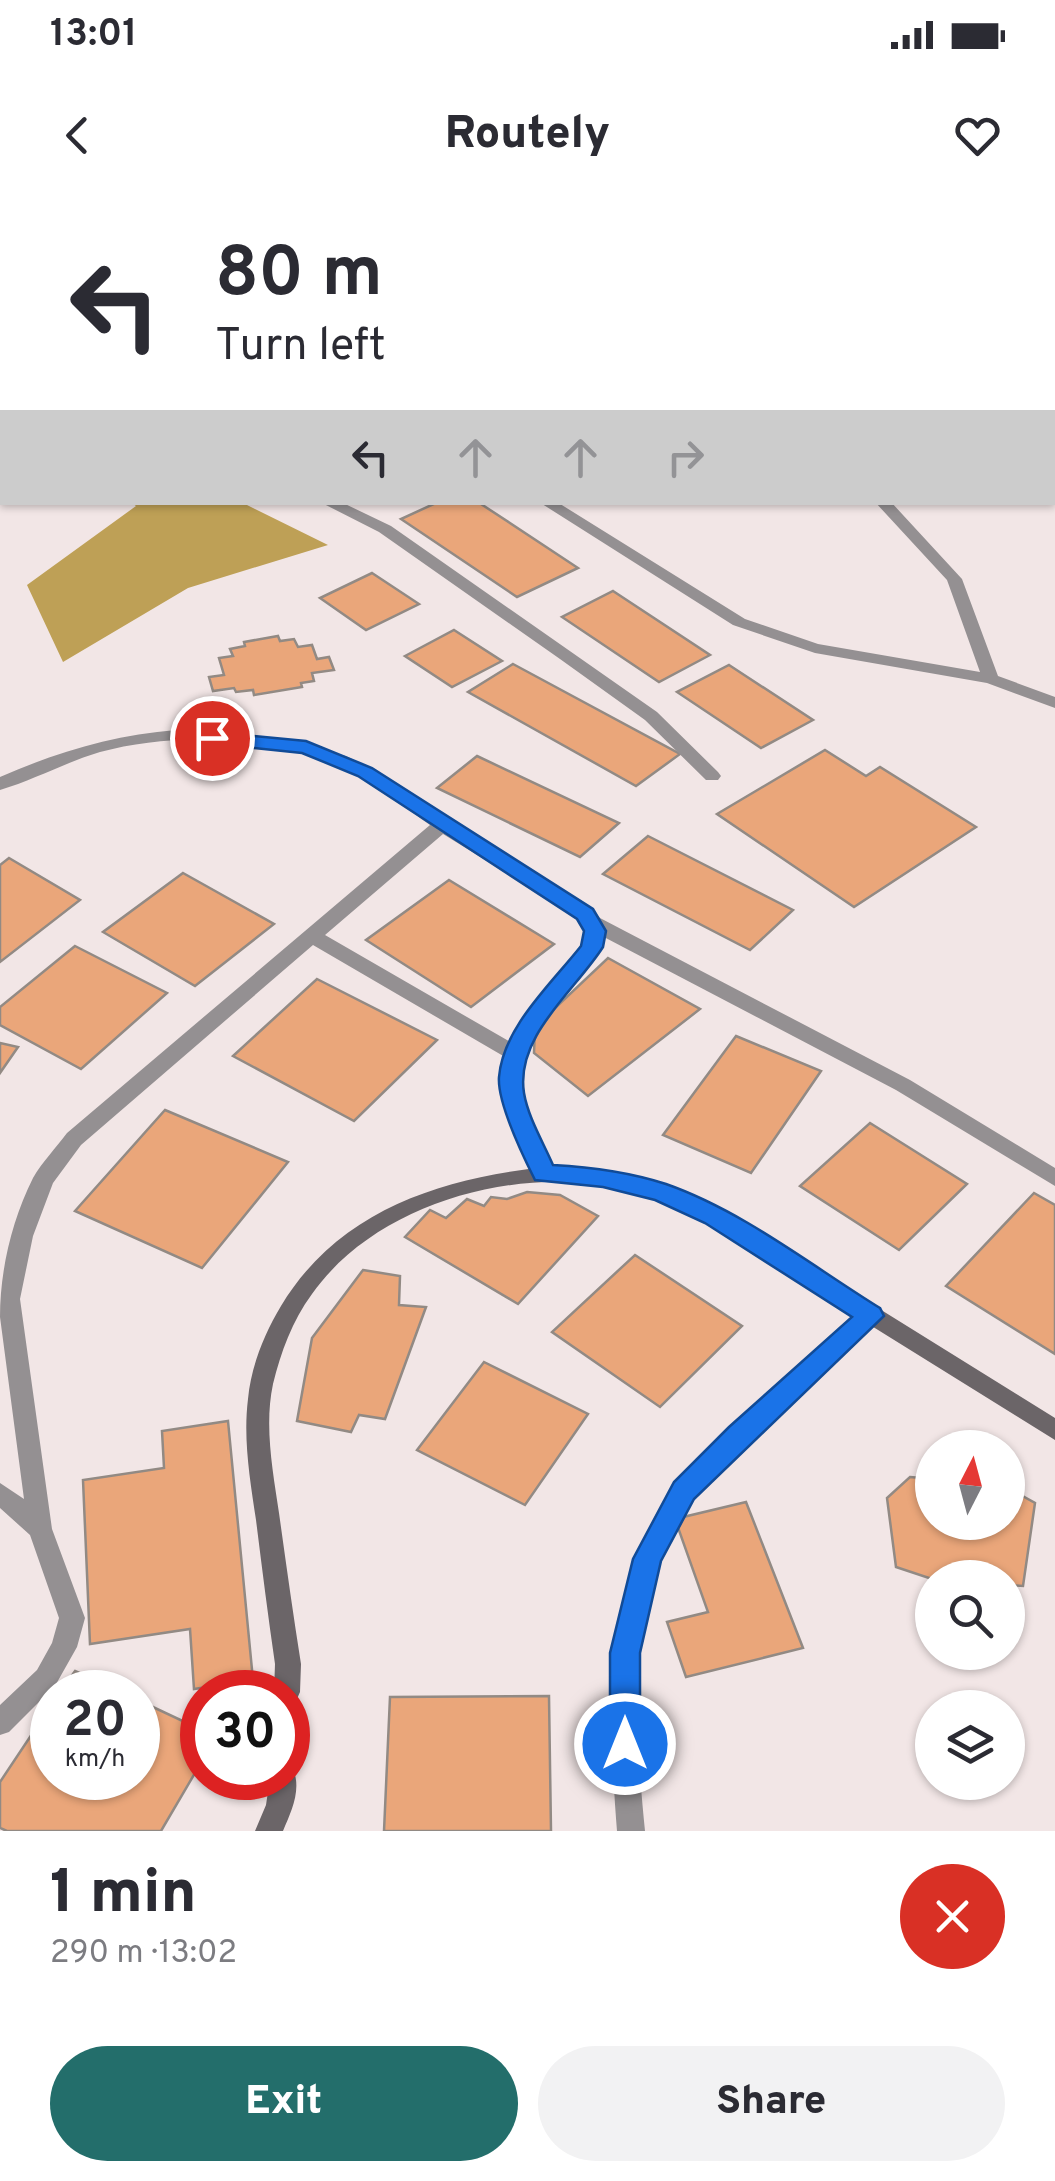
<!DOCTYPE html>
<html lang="en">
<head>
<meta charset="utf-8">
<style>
	:root { --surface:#fff; --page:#f2f2f3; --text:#2b2b33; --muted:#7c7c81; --accent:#236e6b }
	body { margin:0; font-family:Overpass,sans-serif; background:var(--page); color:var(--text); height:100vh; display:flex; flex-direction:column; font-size:38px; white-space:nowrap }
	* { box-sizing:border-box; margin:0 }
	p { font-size:32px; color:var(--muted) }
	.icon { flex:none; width:55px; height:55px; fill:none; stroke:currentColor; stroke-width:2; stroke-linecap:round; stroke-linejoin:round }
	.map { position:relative; height:1631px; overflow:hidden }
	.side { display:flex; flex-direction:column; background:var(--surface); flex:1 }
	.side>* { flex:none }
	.banner { position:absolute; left:0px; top:0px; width:1055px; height:305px; box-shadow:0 2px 8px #0004; background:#fff; color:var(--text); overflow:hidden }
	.needle { width:65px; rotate:6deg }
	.fabs { position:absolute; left:915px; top:1230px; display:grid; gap:20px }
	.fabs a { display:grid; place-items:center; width:110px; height:110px; border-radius:50%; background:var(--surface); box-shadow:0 2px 8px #0004; font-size:50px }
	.speed { position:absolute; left:30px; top:1470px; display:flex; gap:20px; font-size:50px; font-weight:700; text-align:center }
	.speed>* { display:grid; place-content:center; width:130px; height:130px; border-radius:50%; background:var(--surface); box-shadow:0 2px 8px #0004; line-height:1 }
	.speed small { font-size:25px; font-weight:400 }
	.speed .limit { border:15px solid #d22; background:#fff; color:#111 }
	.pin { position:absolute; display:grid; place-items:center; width:85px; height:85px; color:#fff; margin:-42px; border:5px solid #fff; border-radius:50%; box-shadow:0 2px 10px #0007 }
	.me { position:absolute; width:110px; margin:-55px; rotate:0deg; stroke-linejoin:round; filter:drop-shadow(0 0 8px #0008) }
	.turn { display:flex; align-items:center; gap:35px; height:210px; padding:0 50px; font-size:45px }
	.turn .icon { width:130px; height:130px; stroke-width:2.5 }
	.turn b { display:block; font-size:70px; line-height:85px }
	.lanes { display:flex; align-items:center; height:95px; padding:0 50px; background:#0003; justify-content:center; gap:50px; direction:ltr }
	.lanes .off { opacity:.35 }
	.round { display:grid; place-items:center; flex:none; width:105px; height:105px; border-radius:52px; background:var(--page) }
	.headline { display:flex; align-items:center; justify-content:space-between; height:170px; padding:0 50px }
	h1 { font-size:60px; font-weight:800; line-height:75px }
	.primary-button { display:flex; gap:20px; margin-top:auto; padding:20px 50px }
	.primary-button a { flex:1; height:115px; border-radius:60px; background:var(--accent); color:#fff; font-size:40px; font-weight:800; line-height:115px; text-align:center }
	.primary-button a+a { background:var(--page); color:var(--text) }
	.status { display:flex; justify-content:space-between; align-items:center; height:70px; padding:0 50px; background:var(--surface); direction:ltr }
	.status svg { height:28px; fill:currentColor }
	header { display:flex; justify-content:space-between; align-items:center; height:130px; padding:0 50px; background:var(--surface); font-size:45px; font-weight:800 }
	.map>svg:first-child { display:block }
</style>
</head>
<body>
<div class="status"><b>13:01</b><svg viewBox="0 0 49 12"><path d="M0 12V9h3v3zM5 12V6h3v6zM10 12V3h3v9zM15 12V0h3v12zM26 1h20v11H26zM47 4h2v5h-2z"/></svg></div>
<header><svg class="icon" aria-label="back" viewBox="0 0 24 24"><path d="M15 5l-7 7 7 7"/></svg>Routely<svg class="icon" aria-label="heart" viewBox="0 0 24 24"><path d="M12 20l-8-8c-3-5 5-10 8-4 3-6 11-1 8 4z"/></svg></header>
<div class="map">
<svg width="1055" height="1631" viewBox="0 0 1055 1631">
	<rect width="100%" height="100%" fill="#f2e6e6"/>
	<!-- forest -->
	<polygon fill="#bea056" points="132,303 243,303 328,345 188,388 63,462 27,385 136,306"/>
	<!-- building -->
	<g fill="#eaa67a" stroke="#928a84" stroke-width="2.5">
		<polygon points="840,0 948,0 950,2 841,2"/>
		<polygon points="438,302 478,302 578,368 517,397 401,319"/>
		<polygon points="372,373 419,404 366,430 320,398"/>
		<polygon points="613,391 710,455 659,482 562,417"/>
		<polygon points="454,430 502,461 452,487 405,456"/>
		<polygon points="278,436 280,441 294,439 298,447 312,445 317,459 329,457 334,470 312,473 314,481 301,483 302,487 254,495 253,490 236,492 234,488 213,491 209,477 224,475 219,458 233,456 230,449 245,446 244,442"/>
		<polygon points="513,464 680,554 636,586 468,492"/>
		<polygon points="729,465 813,520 761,548 677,492"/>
		<polygon points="825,550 866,576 880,567 976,627 854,707 717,614"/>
		<polygon points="477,556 619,623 580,657 437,588"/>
		<polygon points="648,636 793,710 750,750 603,674"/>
		<polygon points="9,658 80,700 0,762 0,665"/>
		<polygon points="183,673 274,724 195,786 103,732"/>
		<polygon points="449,680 554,744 471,807 366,740"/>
		<polygon points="75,746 167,793 81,869 0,825 0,807"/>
		<polygon points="608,758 700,809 588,896 534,853 535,827"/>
		<polygon points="317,779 437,840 354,921 233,856"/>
		<polygon points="736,836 821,871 751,973 663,935"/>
		<polygon points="0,843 18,847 0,873"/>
		<polygon points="165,910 288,962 202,1068 75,1011"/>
		<polygon points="870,923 967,984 899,1050 800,986"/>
		<polygon points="527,992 560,995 598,1016 518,1104 405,1037 430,1010 446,1018 467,999 484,1006 491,997 507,999"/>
		<polygon points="1034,993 1055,1005 1055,1154 946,1086"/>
		<polygon points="635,1055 742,1126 660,1207 552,1132"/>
		<polygon points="363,1070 400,1076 399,1105 426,1107 385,1219 359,1215 351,1232 297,1221 312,1138"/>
		<polygon points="484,1162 588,1214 525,1305 417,1250"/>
		<polygon points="228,1221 253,1480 194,1489 190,1429 90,1444 83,1280 164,1268 162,1231"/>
		<polygon points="910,1277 932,1279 932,1322 1008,1322 1008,1288 1035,1303 1023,1386 1008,1385 1008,1378 932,1379 896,1367 887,1298"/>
		<polygon points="746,1302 803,1448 686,1477 667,1422 708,1412 675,1319"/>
		<polygon points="75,1471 121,1492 60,1492"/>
		<polygon points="549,1496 551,1631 384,1631 390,1497"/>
		<polygon points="138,1500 202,1530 202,1561 161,1631 7,1631 0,1628 0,1582 52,1504 52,1578 138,1578"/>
	</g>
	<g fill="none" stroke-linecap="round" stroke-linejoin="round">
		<!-- minor -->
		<g fill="#949092" fill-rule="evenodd">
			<polygon points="203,0 219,0 220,2 204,2"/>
			<polygon points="451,0 467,0 468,2 452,2"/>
			<polygon points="1052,89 1055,90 1055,98 1052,97"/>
			<rect x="0" y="94" width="2" height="8"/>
			<rect x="0" y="195" width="2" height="9"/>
			<polygon points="320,302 341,302 391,326 657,512 718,572 721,576 718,580 706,580 645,520 560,459 379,332"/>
			<polygon points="539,302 557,302 745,419 818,444 980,472 947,380 875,302 891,302 962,379 998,476 1055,497 1055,508 987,483 815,453 733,425"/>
			<path d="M176,530L277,538L346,556L382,574L448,621L582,701L600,718L910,880L1055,968V986L896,890L602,736C596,759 581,778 566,796C506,872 515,890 555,973L552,979H536C516,940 496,902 505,857L313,745L81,945L53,983L33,1036L20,1099L52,1329L85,1418L77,1447L55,1486L9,1532L0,1535V1505L37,1470L52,1443L59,1418L30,1335L0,1308V1283L24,1299L0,1117C0,1070 12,1020 33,978C42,962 56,948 67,933L430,625C407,609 386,590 361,577C286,536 182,530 100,552C66,562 34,580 0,590V577C57,552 114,535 176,530ZM443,634L568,711L583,725V739L576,755L512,843L325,735Z"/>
			<path d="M871,1107L879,1110L882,1116L879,1122C829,1167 779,1211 732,1258C720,1271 705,1282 695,1296C626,1390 634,1522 645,1631H617C608,1519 604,1373 679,1280C690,1266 704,1255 717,1242C763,1196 813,1153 863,1110Z"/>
		</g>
		<!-- secondary -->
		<g fill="#6b6568" fill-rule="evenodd">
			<path d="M546,967L600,969L629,975L722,1011L1055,1218V1240L706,1023C677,1009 647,994 614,987C510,967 375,1005 312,1094C292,1121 281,1152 273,1184C264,1226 273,1272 279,1313C286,1363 293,1414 301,1464L300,1492L296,1501L288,1504V1492H274L275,1464C268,1416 262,1368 256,1320C250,1280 243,1239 248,1199C251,1167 264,1134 281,1106C338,1011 440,978 546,967Z"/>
			<path d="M288,1567L293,1569C302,1590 291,1612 283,1631H255L266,1605L270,1578H288Z"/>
		</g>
	</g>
	<!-- route -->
	<path fill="#1a73e8" stroke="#114b97" stroke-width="2.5" d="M212,532L306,541L372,568L593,709L606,731L603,747C575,791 515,836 524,893C528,917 543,942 553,965C591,967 629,972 666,984C743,1011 812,1066 880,1108L884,1116L694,1299L661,1361L640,1453V1544L636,1554L625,1558L615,1554L610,1544V1453L633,1359L674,1282L729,1227L852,1117L705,1023L655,1000L603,987L535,980C523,956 497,903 499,877C503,827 552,783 581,746L584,731L577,719L358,576L302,553L205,543L203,538Z"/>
</svg>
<div class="fabs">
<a><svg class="needle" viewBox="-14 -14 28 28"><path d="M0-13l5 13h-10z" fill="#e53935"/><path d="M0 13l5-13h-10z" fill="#7c7c81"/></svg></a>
<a><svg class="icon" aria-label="search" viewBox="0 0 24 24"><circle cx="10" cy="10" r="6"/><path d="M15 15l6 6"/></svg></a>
<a><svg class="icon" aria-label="layers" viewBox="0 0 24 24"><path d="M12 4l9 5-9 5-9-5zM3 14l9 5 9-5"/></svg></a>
</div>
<div class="speed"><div>20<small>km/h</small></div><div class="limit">30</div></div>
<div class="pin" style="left:212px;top:538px;background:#d93025"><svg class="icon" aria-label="arrive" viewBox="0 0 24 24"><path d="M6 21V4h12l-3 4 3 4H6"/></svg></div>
<svg class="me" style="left:625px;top:1544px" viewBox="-20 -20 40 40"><circle r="17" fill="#1a73e8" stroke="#fff" stroke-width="3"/><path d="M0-11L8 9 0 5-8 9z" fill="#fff"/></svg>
<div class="banner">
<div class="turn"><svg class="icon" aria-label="left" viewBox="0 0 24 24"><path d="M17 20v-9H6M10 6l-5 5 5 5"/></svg><div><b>80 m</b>Turn left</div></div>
<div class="lanes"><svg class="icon" aria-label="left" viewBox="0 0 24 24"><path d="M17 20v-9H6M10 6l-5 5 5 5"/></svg><svg class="icon off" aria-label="ahead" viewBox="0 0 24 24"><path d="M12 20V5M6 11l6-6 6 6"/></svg><svg class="icon off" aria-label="ahead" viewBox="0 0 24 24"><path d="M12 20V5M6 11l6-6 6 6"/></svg><svg class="icon off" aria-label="right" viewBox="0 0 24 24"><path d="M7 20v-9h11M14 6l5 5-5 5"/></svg></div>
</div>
</div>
<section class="side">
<div class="headline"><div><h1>1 min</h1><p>290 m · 13:02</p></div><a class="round" style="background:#d93025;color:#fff"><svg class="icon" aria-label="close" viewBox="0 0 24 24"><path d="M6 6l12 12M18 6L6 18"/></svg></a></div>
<div class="primary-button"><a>Exit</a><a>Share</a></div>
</section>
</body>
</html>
